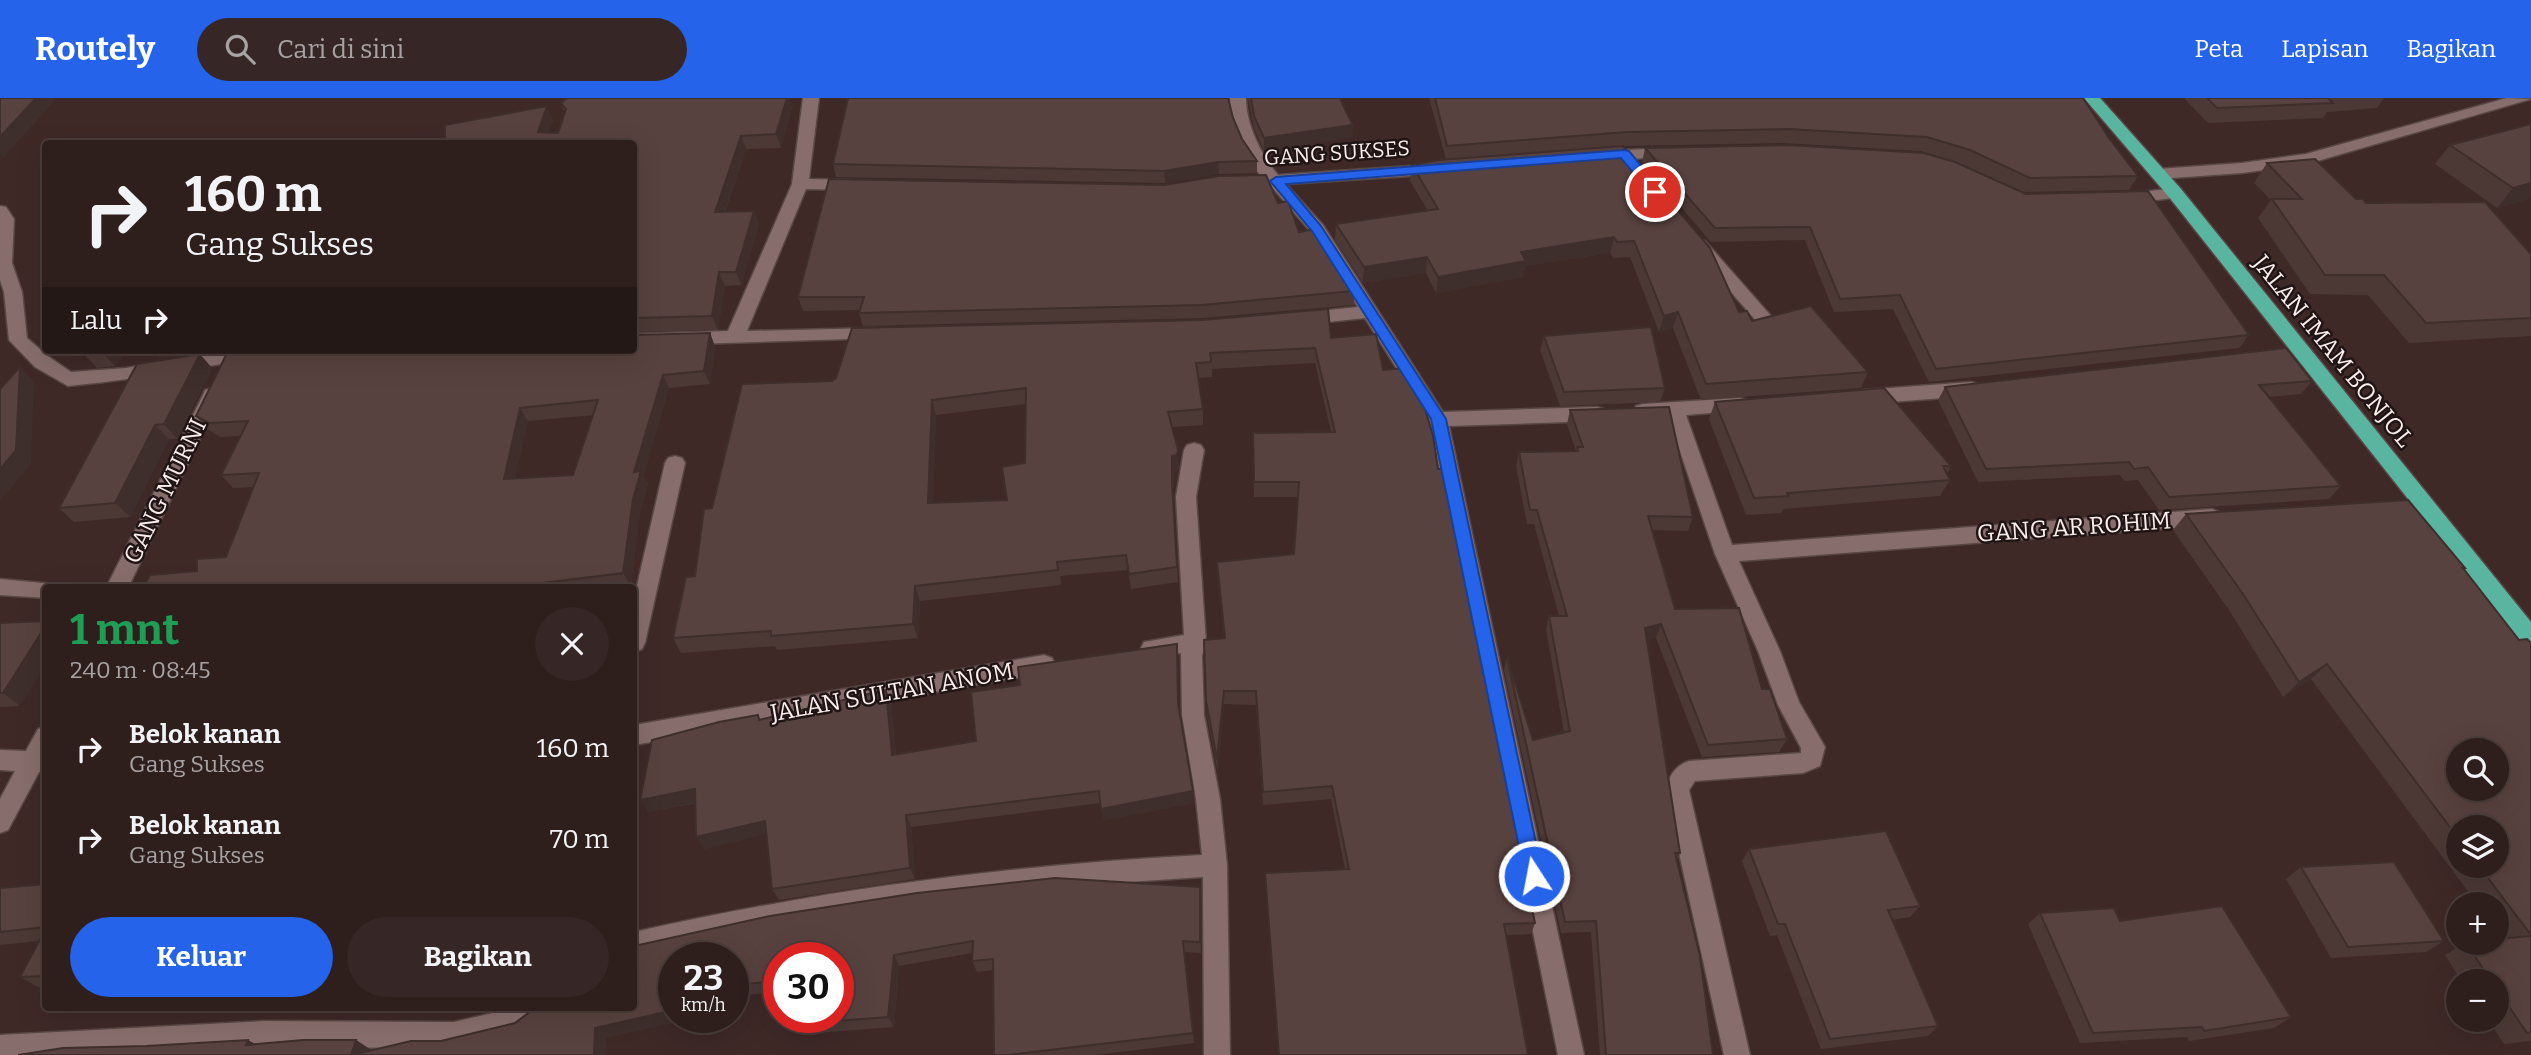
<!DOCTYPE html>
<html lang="id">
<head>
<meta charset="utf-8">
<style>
	:root { --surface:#2e1f1d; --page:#362726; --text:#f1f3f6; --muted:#a7a2a4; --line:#493d3b; --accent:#2563eb }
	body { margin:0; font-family:Bitter,serif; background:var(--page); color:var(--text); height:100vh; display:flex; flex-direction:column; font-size:26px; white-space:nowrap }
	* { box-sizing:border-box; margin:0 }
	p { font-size:23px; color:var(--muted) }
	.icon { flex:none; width:38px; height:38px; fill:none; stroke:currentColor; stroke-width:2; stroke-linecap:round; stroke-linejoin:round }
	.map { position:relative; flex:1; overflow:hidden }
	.side { position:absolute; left:42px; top:486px; width:595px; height:427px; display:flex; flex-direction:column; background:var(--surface); border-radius:7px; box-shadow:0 7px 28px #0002,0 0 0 2px var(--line) }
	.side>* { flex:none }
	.hud { position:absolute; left:42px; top:42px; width:595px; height:214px; border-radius:7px; box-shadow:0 7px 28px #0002,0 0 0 2px var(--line); background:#2e1f1d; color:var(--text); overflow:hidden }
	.tools { position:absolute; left:2446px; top:640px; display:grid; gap:14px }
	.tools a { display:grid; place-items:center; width:63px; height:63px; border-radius:50%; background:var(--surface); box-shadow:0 7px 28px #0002,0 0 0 2px var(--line); font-size:35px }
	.speed { position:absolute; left:658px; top:844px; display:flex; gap:14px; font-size:35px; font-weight:700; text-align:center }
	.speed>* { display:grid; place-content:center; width:91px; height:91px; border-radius:50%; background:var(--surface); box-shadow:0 7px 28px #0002,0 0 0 2px var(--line); line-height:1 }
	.speed small { font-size:18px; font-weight:400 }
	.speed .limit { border:10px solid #d22; background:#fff; color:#111 }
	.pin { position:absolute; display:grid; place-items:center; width:60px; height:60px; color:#fff; margin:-30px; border:4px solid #fff; border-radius:50%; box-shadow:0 2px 7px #0007 }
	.me { position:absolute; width:77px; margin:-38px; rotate:349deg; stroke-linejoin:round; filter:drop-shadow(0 0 5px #0008) }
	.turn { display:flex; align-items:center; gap:24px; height:147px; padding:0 28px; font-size:32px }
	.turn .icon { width:91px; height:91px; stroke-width:2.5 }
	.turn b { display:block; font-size:49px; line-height:60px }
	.then { display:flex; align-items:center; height:66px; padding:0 28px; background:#0003; gap:14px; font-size:26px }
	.round { display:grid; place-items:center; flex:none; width:74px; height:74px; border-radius:37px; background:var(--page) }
	.head { display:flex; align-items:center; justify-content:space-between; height:119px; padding:0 28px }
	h1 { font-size:42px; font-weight:700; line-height:52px; color:#1e9e55 }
	.cta { display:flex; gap:14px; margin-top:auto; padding:14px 28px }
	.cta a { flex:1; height:80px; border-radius:42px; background:var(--accent); color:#fff; font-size:28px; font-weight:700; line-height:80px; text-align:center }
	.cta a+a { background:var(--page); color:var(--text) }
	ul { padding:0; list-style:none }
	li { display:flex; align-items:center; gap:21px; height:91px; padding:0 28px }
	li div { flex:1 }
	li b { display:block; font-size:26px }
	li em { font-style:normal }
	header { display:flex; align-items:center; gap:42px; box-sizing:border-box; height:98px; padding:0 35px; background:var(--accent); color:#fff }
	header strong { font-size:33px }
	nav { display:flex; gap:38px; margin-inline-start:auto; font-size:24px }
	.search { width:490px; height:63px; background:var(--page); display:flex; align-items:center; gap:18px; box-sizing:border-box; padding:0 24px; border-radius:38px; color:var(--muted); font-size:26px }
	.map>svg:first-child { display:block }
</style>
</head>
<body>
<header>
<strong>Routely</strong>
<div class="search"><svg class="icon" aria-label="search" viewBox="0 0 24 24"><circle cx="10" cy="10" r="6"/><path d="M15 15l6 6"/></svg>Cari di sini</div>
<nav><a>Peta</a><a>Lapisan</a><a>Bagikan</a></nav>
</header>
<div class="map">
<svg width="2531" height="957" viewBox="0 0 2531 957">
	<rect width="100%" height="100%" fill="#3e2927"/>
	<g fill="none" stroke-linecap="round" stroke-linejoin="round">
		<defs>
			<g id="minor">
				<polygon points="803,0 819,0 809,81 853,82 861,87 853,92 806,91 747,233 876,230 882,232 885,236 882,240 634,248 634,236 728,233 792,86"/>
				<path d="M1230,0H1246C1246,26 1261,57 1278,77L1440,66L1448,71L1440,76L1286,86L1323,127L1443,314L1597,309L1604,311L1607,316L1604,321L1597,323L1449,328L1584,957H1558L1429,322L1365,220L1300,227L1294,225L1291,221L1300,215L1358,209L1311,134L1270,87L1242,89L1234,84L1242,79L1261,78C1245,59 1230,26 1230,0Z"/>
				<polygon points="2507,0 2531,1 2307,66 2242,75 2158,81 2150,76 2158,71 2242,65 2306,56"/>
				<polygon points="1671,50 1677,52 1679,55 1677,58 1601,63 1593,58 1601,53"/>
				<polygon points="2175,90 2181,91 2183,95 2181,99 2125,106 2117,101 2125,96"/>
				<path d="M0,108L6,109L14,121L12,165L22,194L27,240L49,259L71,274L126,270L229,252H257L261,257L258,261C245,265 229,265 215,267C166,276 118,283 68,288L35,269L9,242L4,194L0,182Z"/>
				<polygon points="1699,142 1705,143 1771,218 1774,222 1771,226 1759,226 1693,151 1690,147"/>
				<polygon points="1971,284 1978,286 1980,291 1978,296 1971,298 1863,306 1856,304 1854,299 1856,294 1863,292"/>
				<polygon points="212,290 219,292 221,297 128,490 106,490 203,297 205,292"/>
				<path d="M1740,300L1747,302L1749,307L1747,312L1686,317L1732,447L2212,411L2219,414L2222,419L2219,424L2212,427L1739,463L1780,553L1799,604L1825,649L1820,668L1803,675L1695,683L1689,692L1750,957H1724L1665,692C1670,678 1674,668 1689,663L1801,655V650L1778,607L1758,553L1715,456L1668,318H1636L1633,313L1636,308L1643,306Z"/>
				<path d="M1194,345L1201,347L1204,352L1196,399L1206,544L1202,558L1204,617L1220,701L1227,767L1230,957H1204L1203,779L1068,788L922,804L777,827L634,858V834C821,792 1010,767 1202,757L1196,701L1182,617L1181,555L1152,559L1144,556L1141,550L1144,544L1184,537L1176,399L1184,352L1187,347Z"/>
				<polygon points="675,358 682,360 685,365 645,545 642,551 634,554 634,501 665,365 668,360"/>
				<polygon points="0,481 53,486 56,490 46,490 46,500 0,497"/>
				<polygon points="1044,557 1052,560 1055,566 1052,572 1044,575 634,647 634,627"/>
				<polygon points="46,628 46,673 39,674 8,732 0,735 0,701 15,673 0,672 0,652 26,653 38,631"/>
				<polygon points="514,910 549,910 545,919 526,933 454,950 264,949 117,957 0,957 0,937 264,923 454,924"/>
			</g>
			<polygon id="highway" points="2084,0 2100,0 2181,91 2531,524 2531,549 2523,546 2169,99"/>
		</defs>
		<!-- minor casing -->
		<use href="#minor" stroke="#584745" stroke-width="3"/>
		<!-- highway casing -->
		<use href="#highway" stroke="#584745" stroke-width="3"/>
		<!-- minor -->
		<use href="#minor" fill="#876e6c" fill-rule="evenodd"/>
		<!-- highway -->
		<use href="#highway" fill="#59b4a0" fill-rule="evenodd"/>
	</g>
	<!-- wall -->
	<g fill="#4c3936" fill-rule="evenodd">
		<polygon points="567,0 789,0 792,10 781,50 746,51 725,114 754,113 759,127 741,187 725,188 718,232 634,234 634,46 445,46 553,22 549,34 558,35 565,15 561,5"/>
		<polygon points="1248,0 1340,0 1342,5 1353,27 1352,39 1264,53 1254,30"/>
		<polygon points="1429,0 2083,0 2109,40 2138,78 2129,92 2023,94 1963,67 1956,65 2249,237 2239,250 1929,284 1893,211 1834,214 1805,142 1711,144 1642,64 1645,50 1949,62 1921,53 1783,45 1623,48 1739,214 1752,223 1868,274 1861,290 1701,302 1673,230 1659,234 1630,159 1613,160 1610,155 1525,168 1523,179 1436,195 1426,175 1363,185 1335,142 1336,126 1428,113 1410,83 1412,67 1446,61"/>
		<polygon points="2184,0 2384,0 2377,10 2327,14 2323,20 2208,25"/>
		<polygon points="1233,20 1242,41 1257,63 1257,75 1219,76 1165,85 836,79 833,66"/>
		<polygon points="2531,26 2531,100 2497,110 2435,66 2450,47"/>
		<polygon points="2267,65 2366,105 2531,156 2531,238 2409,245 2368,197 2310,196 2258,120 2271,102 2254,85"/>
		<polygon points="1278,105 1299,134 1354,193 1354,207 1203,220 863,228 859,215 859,212 803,213 798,199"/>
		<path d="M710,235L715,249L710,286L669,290L643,378L648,386L640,414L631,488L615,490H143L197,473L226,459L253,389L233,390L221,377L241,338L220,339L207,331L196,318ZM594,317L573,377L515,380L528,323Z"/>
		<polygon points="1544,238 1665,290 1660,304 1560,308 1540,252"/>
		<path d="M1331,240L1383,272L1438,371L1535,825L1531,836L1506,837L1528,957H1278L1265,775L1345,771L1331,701L1263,707L1256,607L1224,606L1218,675L1207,617L1204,544L1224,540L1217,464L1294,456L1298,399H1254L1253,335L1331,334L1315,265L1212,271V279L1198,280L1203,311V327L1172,329L1179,367L1178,372L1174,373L1173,399L1178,484L1131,491L1128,472L1060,478L1061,487L920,503L918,540L777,552L775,548L681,555L673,540L695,478L712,410L832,283ZM1026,306L1025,365L1007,402L933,405L936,317Z"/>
		<polygon points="128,252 115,268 97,270 83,255"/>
		<polygon points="212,270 177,341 169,341 130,419 74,424 59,410"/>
		<polygon points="2312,283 2301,296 2268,299 2341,388 2329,401 2159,412 2138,382 2124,383 2120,377 1978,384 1938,302 1945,289"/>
		<polygon points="1715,304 1951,368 1947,376 1950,382 1940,398 1783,411 1781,415 1746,417 1709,321"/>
		<polygon points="1570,312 1693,419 1688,433 1652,432 1675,511 1762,591 1787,641 1779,654 1702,659 1656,540 1647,542 1680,755 1677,763 1713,957 1600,957 1591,834 1561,835 1504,572 1507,559 1533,642 1564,634 1546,531 1549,518 1559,518 1534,426 1527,426 1516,368 1519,354 1576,353 1567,326"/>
		<path d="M2186,416L2465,470L2464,471L2519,542L2531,545V943L2504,946L2488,922H2497V884H2462L2445,857L2465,845H2497L2503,841L2497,833V807H2478L2311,581L2283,599L2229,512L2173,432ZM2459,730L2497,768H2459Z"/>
		<polygon points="0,525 20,608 0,609"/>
		<polygon points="1177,546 1179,611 1194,705 1104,722 1100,705 911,729 915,781 779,802 772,791 766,736 704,751 696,705 648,714 758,617 760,621 886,592 891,604 896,657 976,643 1020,587"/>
		<polygon points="1749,751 1920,808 1910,819 1892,822 1938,928 1928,938 1821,951 1777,837 1770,838 1742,763"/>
		<polygon points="2301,769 2444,843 2426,854 2331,860 2286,781"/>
		<polygon points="46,786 46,889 40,890 20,879 39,843 0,847 0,790"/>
		<polygon points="1200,800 1201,855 1184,854 1194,945 1095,957 994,957 994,872 977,874 972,863 972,855 899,868 894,929 817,935 810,925 838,859 779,859 779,894 733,898 733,859 606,940 605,957 146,948 248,942 255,946 356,942 371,952 441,943 634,910 634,848"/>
		<polygon points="2040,815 2120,823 2291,919 2274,930 2189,943 2187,939 2080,945 2028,826"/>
	</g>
	<!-- shaded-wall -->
	<g fill="#3e2e2c">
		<polygon points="36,0 57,0 3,60 0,56 0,39"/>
		<polygon points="787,0 789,0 792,10 781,50 776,36"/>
		<polygon points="547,8 553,22 546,46 538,34"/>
		<polygon points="1353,27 1352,39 1264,53 1264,40"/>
		<polygon points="741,38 746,51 720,127 715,114"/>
		<polygon points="1218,64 1219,76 1165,85 1164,73"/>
		<polygon points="2531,85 2531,100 2497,110 2513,90"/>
		<polygon points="754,113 759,127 741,187 736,174"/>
		<polygon points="1614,139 1610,155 1525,168 1523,179 1436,195 1438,179 1521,154"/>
		<polygon points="1427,159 1426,175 1363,185 1364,169"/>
		<polygon points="719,174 725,188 718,232 712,218"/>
		<polygon points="1678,214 1673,230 1659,234 1664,218"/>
		<polygon points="710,235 715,249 710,286 704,273"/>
		<polygon points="103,252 128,252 115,268 101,254"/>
		<polygon points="152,252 214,252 160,261"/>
		<polygon points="200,256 212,270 177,341 164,326"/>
		<polygon points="20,269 34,284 31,366 0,403 0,371"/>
		<polygon points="663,277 669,290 643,378 648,386 640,414 631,488 623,475 634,374"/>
		<polygon points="932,302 936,317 933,420 928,405"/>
		<polygon points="520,310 528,323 512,394 504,381"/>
		<polygon points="155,327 169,341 130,419 115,405"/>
		<polygon points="1178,352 1179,367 1178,372 1174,373 1173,399 1178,484 1172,384 1172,358"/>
		<polygon points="915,488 920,503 918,540 913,526"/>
		<polygon points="1661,526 1656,540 1640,544 1645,530"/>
		<polygon points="46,527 46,567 20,608 3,595"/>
		<polygon points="1177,546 1178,558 1179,617 1178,605"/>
		<polygon points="2327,566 2311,581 2283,599 2299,584"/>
		<polygon points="886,592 891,604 897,669 892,657"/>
		<polygon points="1224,593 1224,606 1218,675 1217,661"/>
		<polygon points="695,691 703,703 648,714 640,702"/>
		<polygon points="1193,693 1194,705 1104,722 1101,711"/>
		<polygon points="906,717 911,729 915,781 910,770"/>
		<polygon points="765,723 772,735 704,751 696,739"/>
		<polygon points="894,857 899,868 894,929 888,919"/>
		<polygon points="674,912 674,919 700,919 606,940 605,957 593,957 595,930"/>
		<polygon points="248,942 264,952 246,947"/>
		<polygon points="356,942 371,952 351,957"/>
	</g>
	<!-- building -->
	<g fill="#58423f" stroke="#3e2e2c" stroke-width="2" fill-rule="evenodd">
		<polygon points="0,0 36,0 0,39"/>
		<polygon points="567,0 787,0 776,36 741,38 715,114 754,113 736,174 719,174 712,218 634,220 634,46 445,46 445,27 547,8 538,34 558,35 566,11 561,5"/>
		<polygon points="848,0 1228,0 1233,20 1242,41 1257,63 1218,64 1164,73 833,66"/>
		<polygon points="1251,0 1340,0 1342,5 1353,27 1264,40 1254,18"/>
		<polygon points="1435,0 2083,0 2109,40 2138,78 2030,80 1970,52 1927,39 1788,31 1627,34 1447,48"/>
		<polygon points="2207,0 2328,0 2333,5 2217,10"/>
		<polygon points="2531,26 2531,85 2513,90 2450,47"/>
		<polygon points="1788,47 1924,55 1955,64 2026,96 2148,93 2249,237 1936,271 1900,197 1840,201 1810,129 1715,130 1645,50"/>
		<polygon points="1623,48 1710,150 1739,214 1747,213 1752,223 1811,208 1868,274 1706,286 1678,214 1664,218 1634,143 1617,144 1614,139 1521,154 1526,163 1438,179 1427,159 1364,169 1336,126 1438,111 1412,67 1439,62"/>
		<polygon points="2315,61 2356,101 2363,101 2366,105 2485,104 2531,156 2531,220 2426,225 2384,177 2325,177 2272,101 2302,101 2267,65"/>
		<polygon points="1266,77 1278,105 1288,103 1299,134 1315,131 1354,193 1202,207 859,215 864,199 798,199 829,81 1164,87 1219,78"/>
		<path d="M1328,211L1331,240L1376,236L1383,272L1405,270L1420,295L1433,337L1438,371H1442L1535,825L1504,826L1528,957H1279L1265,775L1349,771L1332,688L1263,694L1256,593H1224L1217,661L1206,603L1204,544V542L1225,540L1217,464L1294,456L1299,384H1254L1253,335L1335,334L1315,250L1210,255L1211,264L1196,265L1203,311L1168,314L1178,352L1177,357L1172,358V384L1177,469L1129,476L1126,457L1057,464L1058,472L915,488L913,526L771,538V533L673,540L686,479L695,478L704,411L712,410L742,286L832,283L836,280L852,230L1202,222ZM1026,290L1025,365L1002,369L1007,402L928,405L932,302Z"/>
		<polygon points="1651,229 1665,290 1564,294 1544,238"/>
		<path d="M710,235L704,273L663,277L634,374L641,373L633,401L623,475L503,490H143L150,477L197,473V461L226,459L259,375L221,377L248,323L209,325L196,318L228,253L257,252H634V237ZM598,302L573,377L504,381L520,310Z"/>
		<polygon points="2286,250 2312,283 2259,287 2341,388 2169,399 2148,369 2134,371 2129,364 1986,371 1945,289"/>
		<polygon points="84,252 103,252 101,254 83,255"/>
		<polygon points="200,256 164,326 155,327 115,405 59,410 137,266"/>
		<polygon points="20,269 16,352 0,371 0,291"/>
		<polygon points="1884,290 1951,368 1943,368 1950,382 1787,395 1789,398 1754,400 1715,304"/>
		<polygon points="1669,309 1693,419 1648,418 1675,511 1739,510 1762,591 1770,591 1787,641 1708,647 1661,526 1645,530 1680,755 1675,755 1700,858 1713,957 1606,957 1596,823 1565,824 1507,559 1533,642 1570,633 1549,518 1567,518 1537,412 1530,412 1519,354 1578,353 1577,349 1583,349 1570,312"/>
		<path d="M2408,402L2465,470H2463L2519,542L2527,541L2531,545V837L2479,768H2497V730H2459V741L2327,566L2299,584L2243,496L2186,416ZM2459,653H2497V691H2459Z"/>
		<polygon points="46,523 46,527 3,595 0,595 0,525"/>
		<polygon points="1177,546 1178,605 1193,693 1101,711 1099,693 906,717 910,770 772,791 765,723 696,739 695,691 640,702 652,642 719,624 758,617 759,622 886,592 892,657 976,643 971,594 1020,587 1018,569"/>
		<polygon points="1886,733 1920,808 1888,812 1938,928 1830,941 1785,826 1778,826 1749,751"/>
		<polygon points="2394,764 2444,843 2348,849 2301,769"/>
		<polygon points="1055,780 1200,789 1200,844 1183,843 1193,935 1008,957 994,957 993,861 972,863 973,843 894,857 888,919 810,925 811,919 838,919 838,859 779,859 779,883 733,887 733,859 674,859 674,912 595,930 594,957 352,957 411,943 441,943 515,925 535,910 634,910 634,848 770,818 917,795"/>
		<polygon points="46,786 46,829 0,834 0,790"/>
		<polygon points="2222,808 2291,919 2204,933 2202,929 2093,935 2040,815 2114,810 2120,823"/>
		<polygon points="46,830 46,878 20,879"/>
		<polygon points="2531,838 2531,934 2527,935 2497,891 2497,884 2492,884 2466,845 2497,845 2497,841"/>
		<polygon points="248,942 246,947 303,942 356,942 351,957 18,957 63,950 146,948"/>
	</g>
	<!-- route -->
	<polygon fill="#2563eb" stroke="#184099" stroke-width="2" points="1624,52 1629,53 1660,91 1660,96 1651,96 1621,60 1286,86 1321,128 1446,321 1543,778 1541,784 1534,786 1527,784 1525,778 1431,321 1312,133 1270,83 1276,79"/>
	<g text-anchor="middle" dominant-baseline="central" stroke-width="5" stroke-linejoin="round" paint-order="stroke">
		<!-- far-street labels -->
		<g font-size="21" fill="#fbedeb" stroke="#1e1514">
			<text transform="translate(1337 55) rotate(-4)">GANG SUKSES</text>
		</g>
		<!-- street labels -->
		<g font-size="24" fill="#fbedeb" stroke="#1e1514">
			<text transform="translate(2333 253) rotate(51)">JALAN IMAM BONJOL</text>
			<text transform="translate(165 393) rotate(-64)">GANG MURNI</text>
			<text transform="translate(2074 429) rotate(-4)">GANG AR ROHIM</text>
			<text transform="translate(892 594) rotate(-10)">JALAN SULTAN ANOM</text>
		</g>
	</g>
</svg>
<div class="tools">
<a><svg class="icon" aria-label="search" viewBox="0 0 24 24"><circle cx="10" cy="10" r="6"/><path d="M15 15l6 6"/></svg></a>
<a><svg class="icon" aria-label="layers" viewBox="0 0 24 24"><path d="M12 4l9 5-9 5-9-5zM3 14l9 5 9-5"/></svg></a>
<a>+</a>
<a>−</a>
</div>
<div class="speed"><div>23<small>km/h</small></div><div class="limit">30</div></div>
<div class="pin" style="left:1655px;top:94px;background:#d93025"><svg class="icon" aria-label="arrive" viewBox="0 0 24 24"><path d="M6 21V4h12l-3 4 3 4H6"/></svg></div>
<svg class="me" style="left:1534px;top:778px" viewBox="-20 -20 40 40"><circle r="17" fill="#2563eb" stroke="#fff" stroke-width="3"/><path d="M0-11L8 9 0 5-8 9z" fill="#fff"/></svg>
<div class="hud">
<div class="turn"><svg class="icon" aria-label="right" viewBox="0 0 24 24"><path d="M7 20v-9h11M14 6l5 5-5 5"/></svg><div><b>160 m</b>Gang Sukses</div></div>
<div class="then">Lalu<svg class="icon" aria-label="right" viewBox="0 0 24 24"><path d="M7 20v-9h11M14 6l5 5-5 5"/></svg></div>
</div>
<section class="side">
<div class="head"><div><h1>1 mnt</h1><p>240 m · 08:45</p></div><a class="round"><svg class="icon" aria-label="close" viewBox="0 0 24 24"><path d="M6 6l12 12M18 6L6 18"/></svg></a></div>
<ul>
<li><svg class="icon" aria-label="right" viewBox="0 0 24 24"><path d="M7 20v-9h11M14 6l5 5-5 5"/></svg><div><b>Belok kanan</b><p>Gang Sukses</p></div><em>160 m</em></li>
<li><svg class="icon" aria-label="right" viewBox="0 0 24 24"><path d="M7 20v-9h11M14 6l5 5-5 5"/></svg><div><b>Belok kanan</b><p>Gang Sukses</p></div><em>70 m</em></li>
</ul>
<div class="cta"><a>Keluar</a><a>Bagikan</a></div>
</section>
</div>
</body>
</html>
